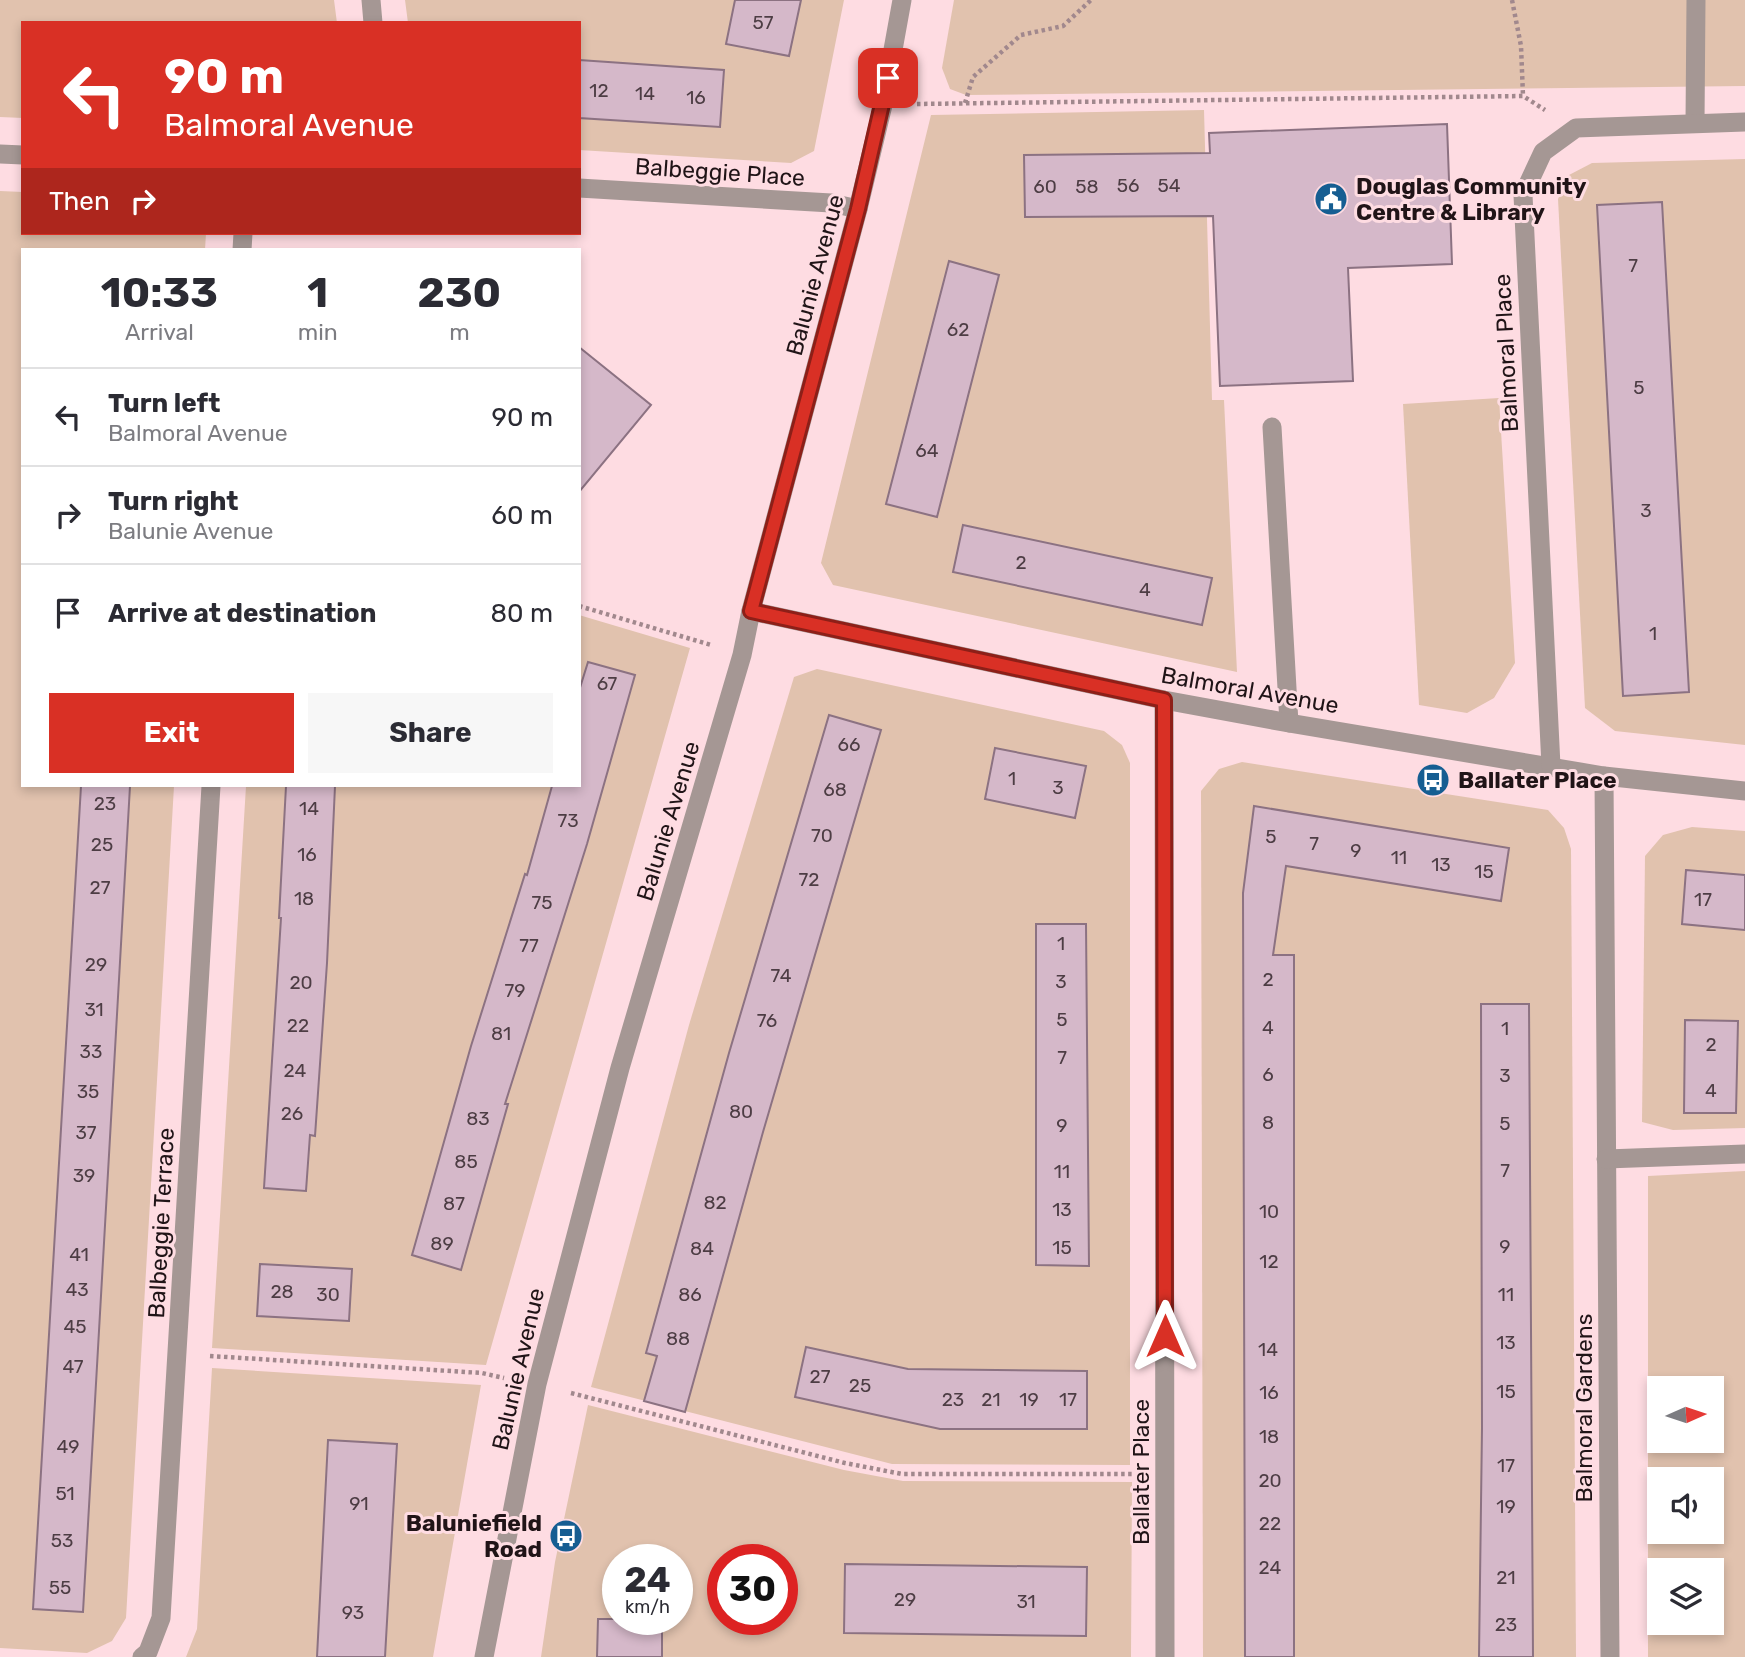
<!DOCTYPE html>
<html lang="en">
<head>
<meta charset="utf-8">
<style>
	:root { --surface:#fff; --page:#f7f7f7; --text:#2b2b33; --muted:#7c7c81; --line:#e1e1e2; --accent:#d93025 }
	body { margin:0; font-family:Rubik,sans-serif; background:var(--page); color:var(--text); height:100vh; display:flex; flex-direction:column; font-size:26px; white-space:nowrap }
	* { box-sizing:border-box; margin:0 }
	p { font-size:23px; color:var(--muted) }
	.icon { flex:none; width:38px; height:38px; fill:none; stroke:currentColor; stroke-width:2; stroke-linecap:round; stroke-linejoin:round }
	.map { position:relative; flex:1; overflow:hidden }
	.panel { position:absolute; left:21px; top:248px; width:560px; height:539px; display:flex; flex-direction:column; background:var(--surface); border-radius:0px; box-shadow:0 4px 10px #0003 }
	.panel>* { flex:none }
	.banner { position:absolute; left:21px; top:21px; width:560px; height:214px; border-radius:0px; box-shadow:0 4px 10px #0003; background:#d93025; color:#fff; overflow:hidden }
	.needle { width:46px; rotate:87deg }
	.tools { position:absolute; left:1647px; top:1376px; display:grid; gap:14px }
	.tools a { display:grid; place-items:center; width:77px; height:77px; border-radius:0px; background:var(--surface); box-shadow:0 4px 10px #0003; font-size:35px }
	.speed { position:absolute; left:602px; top:1544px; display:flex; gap:14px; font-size:35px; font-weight:700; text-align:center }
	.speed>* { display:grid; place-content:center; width:91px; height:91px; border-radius:50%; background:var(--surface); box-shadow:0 4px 10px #0003; line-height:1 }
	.speed small { font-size:18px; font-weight:400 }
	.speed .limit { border:10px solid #d22; background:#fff; color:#111 }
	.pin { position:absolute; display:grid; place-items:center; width:60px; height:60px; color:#fff; margin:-30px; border-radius:14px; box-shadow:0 4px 10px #0006 }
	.me { position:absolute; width:77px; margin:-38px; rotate:0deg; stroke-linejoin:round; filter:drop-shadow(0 0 5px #0008) }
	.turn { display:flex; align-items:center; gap:24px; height:147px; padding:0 28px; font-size:32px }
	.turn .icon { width:91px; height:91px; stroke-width:2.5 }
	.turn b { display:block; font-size:49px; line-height:60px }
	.then { display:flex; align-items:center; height:66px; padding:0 28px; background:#0003; gap:14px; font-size:26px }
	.eta { display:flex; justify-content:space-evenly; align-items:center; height:119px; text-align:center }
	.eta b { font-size:42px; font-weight:700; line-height:49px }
	.action { display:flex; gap:14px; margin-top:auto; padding:14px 28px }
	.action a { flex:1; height:80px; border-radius:0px; background:var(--accent); color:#fff; font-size:28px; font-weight:700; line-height:80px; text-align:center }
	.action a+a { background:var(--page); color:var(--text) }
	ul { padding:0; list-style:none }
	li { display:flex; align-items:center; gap:21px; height:98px; padding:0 28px; border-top:2px solid var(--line) }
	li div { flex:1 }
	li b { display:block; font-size:26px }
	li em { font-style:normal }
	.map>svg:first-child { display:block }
</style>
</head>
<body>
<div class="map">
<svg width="1745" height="1657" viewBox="0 0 1745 1657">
	<rect width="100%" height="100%" fill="#fedce2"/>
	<!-- green -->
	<g fill="#e1c2ae" fill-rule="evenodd">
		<polygon points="0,0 334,0 337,23 23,23 23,118 0,117"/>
		<polygon points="405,0 844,0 814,151 791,163 579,150 579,23 408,23"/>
		<polygon points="954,0 1745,0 1745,86 966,95 950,89 942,68"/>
		<polygon points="1204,110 1212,400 1224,400 1237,672 833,585 821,563 931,115"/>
		<polygon points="1745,159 1745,745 1615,731 1585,708 1558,199 1569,175 1592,163"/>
		<polygon points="0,191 23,192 23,233 206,233 205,250 23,250 23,786 174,786 126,1618 112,1641 87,1653 0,1648"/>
		<polygon points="1499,398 1515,663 1494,698 1467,713 1419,705 1403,404"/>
		<polygon points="579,615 690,648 486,1365 212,1348 246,786 579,786"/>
		<polygon points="817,669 1104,731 1122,745 1130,763 1130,1465 892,1464 591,1387 689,1025 794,677"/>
		<polygon points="1242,762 1548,810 1564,828 1571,849 1576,1657 1203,1657 1201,791 1219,769"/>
		<polygon points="1692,827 1745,831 1745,1128 1673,1130 1642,1122 1645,856 1663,835"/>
		<path d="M1745,1171V1657H1648V1176ZM1659,1388H1712V1440H1659ZM1659,1479H1712V1531H1659ZM1659,1570H1712V1622H1659Z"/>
		<polygon points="212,1368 481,1385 433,1657 186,1657 197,1629"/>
		<path d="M588,1405L844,1470L903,1481L1132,1482L1131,1657H541L555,1562ZM618,1559H677V1619H618ZM723,1559H782V1619H723Z"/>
	</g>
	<!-- building -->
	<g fill="#d5b8c9" stroke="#8c7282" stroke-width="2">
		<polygon points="735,0 801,0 789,56 726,44"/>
		<polygon points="579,60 724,70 720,127 579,118"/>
		<polygon points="1447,124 1452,264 1348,268 1353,381 1220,386 1213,216 1025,217 1024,155 1210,153 1209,133"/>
		<polygon points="1662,202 1689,692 1623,696 1597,205"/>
		<polygon points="949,261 999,275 937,517 886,504"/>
		<polygon points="579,347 651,405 579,492"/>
		<polygon points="963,525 1212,578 1202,625 953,572"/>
		<polygon points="588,662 635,675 587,844 505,1104 508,1104 461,1270 412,1255 471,1046 525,874 527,875 552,786 579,786 579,691"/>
		<polygon points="829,715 881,730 763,1132 685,1412 644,1401 657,1356 646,1353 729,1053"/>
		<polygon points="995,748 1086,766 1075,818 985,799"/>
		<polygon points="81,786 130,786 83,1612 33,1609"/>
		<polygon points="286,786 335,786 327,963 315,1136 310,1135 306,1191 264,1188 281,918 279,918"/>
		<polygon points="1254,806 1509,848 1501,901 1286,866 1273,955 1294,955 1294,1657 1245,1657 1243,893"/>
		<polygon points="1686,870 1745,875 1745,930 1682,924"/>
		<polygon points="1036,924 1086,924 1089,1266 1036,1265"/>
		<polygon points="1481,1004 1529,1004 1533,1657 1479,1657 1482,1428"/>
		<polygon points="1685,1020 1738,1021 1736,1113 1684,1113"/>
		<polygon points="260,1264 352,1269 349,1321 257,1316"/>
		<polygon points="806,1347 908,1369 1087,1371 1087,1429 940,1429 795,1397"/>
		<polygon points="328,1440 397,1444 385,1657 317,1657"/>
		<polygon points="845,1564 1087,1567 1086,1636 844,1633"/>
		<polygon points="598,1619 662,1619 662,1657 597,1657"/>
	</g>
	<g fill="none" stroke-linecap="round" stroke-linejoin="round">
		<!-- path -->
		<g stroke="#a1888d" stroke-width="4.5" stroke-dasharray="3.5 3.5" stroke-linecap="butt">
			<polyline points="1512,0 1521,46 1523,96"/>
			<polyline points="965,103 973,77 1021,35 1063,26 1091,0"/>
			<polyline points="917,104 1523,96 1545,110"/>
			<polyline points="579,606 711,645"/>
			<polyline points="210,1356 482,1373 504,1378"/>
			<polyline points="571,1393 845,1463 902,1474 1133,1474"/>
		</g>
		<!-- service -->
		<g stroke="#a59794" stroke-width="19">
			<polyline points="1695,123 1696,0"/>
			<polyline points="1272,427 1289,723"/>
		</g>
		<!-- minor -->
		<g stroke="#a59794" stroke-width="19">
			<polyline points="371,0 373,23"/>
			<polyline points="0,154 23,155"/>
			<polyline points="579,188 831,203 858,209"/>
			<polyline points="242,250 243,233"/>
			<polyline points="751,611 1164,700 1289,723 1604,776 1745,791"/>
			<polyline points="1164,700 1165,1657"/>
			<polyline points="1551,766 1523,195 1543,152 1576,128 1745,122"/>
			<polyline points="1604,776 1610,1657"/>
			<polyline points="1606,1159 1745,1154"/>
			<polyline points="142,1657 148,1652 161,1618 211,786"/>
		</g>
		<!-- tertiary -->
		<polyline stroke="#a59794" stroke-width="19" points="484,1657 537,1384 620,1068 742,655 751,611 858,209 883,105 902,0"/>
	</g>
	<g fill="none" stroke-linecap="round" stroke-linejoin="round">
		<defs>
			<polyline id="route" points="888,78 858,209 751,611 1164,700 1165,1336"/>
		</defs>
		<!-- route casing -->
		<use href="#route" stroke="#8d1f18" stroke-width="18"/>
		<!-- route -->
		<use href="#route" stroke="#d93025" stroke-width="12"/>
	</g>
	<!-- icons -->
	<defs>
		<symbol id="civic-disc" viewBox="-11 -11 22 22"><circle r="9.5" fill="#165e92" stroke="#fedce2"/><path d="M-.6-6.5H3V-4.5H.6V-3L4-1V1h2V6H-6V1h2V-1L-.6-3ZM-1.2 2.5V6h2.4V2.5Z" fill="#fff"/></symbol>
		<symbol id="bus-disc" viewBox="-11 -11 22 22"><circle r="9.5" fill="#165e92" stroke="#fedce2"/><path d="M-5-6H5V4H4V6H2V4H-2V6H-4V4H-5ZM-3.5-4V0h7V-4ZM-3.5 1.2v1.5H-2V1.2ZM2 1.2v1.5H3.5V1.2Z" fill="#fff"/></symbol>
	</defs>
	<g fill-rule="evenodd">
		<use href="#civic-disc" x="1312" y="180" width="38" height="38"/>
		<use href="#bus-disc" x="1414" y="761" width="38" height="38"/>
		<use href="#bus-disc" x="547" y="1517" width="38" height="38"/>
	</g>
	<g text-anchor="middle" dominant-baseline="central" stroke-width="6" stroke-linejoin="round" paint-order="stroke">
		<!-- number labels -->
		<g font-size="19" fill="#4d3d44">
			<text x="763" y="22">57</text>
			<text x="599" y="90">12</text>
			<text x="645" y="93">14</text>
			<text x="696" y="97">16</text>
			<text x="1128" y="185">56</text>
			<text x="1169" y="185">54</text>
			<text x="1045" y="186">60</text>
			<text x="1087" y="186">58</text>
			<text x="1633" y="265">7</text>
			<text x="958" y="329">62</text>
			<text x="1639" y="387">5</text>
			<text x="927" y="450">64</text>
			<text x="1646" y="510">3</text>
			<text x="1021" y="562">2</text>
			<text x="1145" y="589">4</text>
			<text x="1653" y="633">1</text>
			<text x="607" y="683">67</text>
			<text x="849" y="744">66</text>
			<text x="1012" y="778">1</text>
			<text x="1058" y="787">3</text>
			<text x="835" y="789">68</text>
			<text x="105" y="803">23</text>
			<text x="309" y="808">14</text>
			<text x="568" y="820">73</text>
			<text x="822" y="835">70</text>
			<text x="1271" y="836">5</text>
			<text x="1314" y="843">7</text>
			<text x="102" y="844">25</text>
			<text x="1356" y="850">9</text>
			<text x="307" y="854">16</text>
			<text x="1399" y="857">11</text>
			<text x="1441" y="864">13</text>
			<text x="1484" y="871">15</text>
			<text x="809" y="879">72</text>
			<text x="100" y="887">27</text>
			<text x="304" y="898">18</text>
			<text x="1703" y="899">17</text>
			<text x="542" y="902">75</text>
			<text x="1061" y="943">1</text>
			<text x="529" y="945">77</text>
			<text x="96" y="964">29</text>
			<text x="781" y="975">74</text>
			<text x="1268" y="979">2</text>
			<text x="1061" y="981">3</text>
			<text x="301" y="982">20</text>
			<text x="515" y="990">79</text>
			<text x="94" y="1009">31</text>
			<text x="1062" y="1019">5</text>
			<text x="767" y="1020">76</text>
			<text x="298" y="1025">22</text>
			<text x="1268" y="1027">4</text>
			<text x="1505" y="1028">1</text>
			<text x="501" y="1033">81</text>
			<text x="1711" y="1044">2</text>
			<text x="91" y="1051">33</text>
			<text x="1062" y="1057">7</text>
			<text x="295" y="1070">24</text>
			<text x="1268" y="1074">6</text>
			<text x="1505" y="1075">3</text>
			<text x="1711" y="1090">4</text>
			<text x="88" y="1091">35</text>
			<text x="741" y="1111">80</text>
			<text x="292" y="1113">26</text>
			<text x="478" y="1118">83</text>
			<text x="1268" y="1122">8</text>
			<text x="1505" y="1123">5</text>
			<text x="1062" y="1125">9</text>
			<text x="86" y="1132">37</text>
			<text x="466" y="1161">85</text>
			<text x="1505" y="1170">7</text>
			<text x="1062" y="1171">11</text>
			<text x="84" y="1175">39</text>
			<text x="715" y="1202">82</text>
			<text x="454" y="1203">87</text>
			<text x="1062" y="1209">13</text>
			<text x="1269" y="1211">10</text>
			<text x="442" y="1243">89</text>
			<text x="1505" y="1246">9</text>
			<text x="1062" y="1247">15</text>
			<text x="702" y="1248">84</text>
			<text x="79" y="1254">41</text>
			<text x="1269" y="1261">12</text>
			<text x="77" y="1289">43</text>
			<text x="282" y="1291">28</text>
			<text x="328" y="1294">30</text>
			<text x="690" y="1294">86</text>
			<text x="1506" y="1294">11</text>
			<text x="75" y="1326">45</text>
			<text x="678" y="1338">88</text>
			<text x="1506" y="1342">13</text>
			<text x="1268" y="1349">14</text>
			<text x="73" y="1366">47</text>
			<text x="820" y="1376">27</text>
			<text x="860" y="1385">25</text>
			<text x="1506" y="1391">15</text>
			<text x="1269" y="1392">16</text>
			<text x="953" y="1399">23</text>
			<text x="991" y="1399">21</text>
			<text x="1029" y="1399">19</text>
			<text x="1068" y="1399">17</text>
			<text x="1269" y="1436">18</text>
			<text x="68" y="1446">49</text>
			<text x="1506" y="1465">17</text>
			<text x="1270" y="1480">20</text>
			<text x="65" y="1493">51</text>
			<text x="359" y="1503">91</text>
			<text x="1506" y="1506">19</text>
			<text x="1270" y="1523">22</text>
			<text x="62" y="1540">53</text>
			<text x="1270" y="1567">24</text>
			<text x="1506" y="1577">21</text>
			<text x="60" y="1587">55</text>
			<text x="905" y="1599">29</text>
			<text x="1026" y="1601">31</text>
			<text x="353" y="1612">93</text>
			<text x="1506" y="1624">23</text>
		</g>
		<!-- street labels -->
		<g font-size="23" fill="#201417" stroke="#fedce2">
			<text transform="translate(720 172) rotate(4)">Balbeggie Place</text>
			<text transform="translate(815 275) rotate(-75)">Balunie Avenue</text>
			<text transform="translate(1506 353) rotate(-93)">Balmoral Place</text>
			<text transform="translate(1250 690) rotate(10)">Balmoral Avenue</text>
			<text transform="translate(668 821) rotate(-73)">Balunie Avenue</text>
			<text transform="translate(161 1223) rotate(-87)">Balbeggie Terrace</text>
			<text transform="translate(518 1369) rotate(-77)">Balunie Avenue</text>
			<text transform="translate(1584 1408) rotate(-90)">Balmoral Gardens</text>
			<text transform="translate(1141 1472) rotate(-90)">Ballater Place</text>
		</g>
		<!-- poi labels -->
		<g font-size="23" font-weight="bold" fill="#201417" stroke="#fedce2" text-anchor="start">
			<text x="1356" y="186">Douglas Community<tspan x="1356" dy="26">Centre &amp; Library</tspan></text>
			<text x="1458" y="780">Ballater Place</text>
			<text x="542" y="1523" text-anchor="end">Baluniefield<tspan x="542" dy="26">Road</tspan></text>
		</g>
	</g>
</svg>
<div class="tools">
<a><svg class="needle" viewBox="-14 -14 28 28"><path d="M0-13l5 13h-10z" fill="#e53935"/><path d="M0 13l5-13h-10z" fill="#7c7c81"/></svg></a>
<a><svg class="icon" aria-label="sound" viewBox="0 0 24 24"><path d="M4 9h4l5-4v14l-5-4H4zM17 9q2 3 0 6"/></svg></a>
<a><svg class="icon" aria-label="layers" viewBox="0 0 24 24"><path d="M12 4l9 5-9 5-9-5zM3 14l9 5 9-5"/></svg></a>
</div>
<div class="speed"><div>24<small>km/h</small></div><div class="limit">30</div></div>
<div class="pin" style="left:888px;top:78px;background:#d93025"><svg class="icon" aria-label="arrive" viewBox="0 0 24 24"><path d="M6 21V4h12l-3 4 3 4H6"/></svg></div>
<svg class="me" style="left:1165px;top:1336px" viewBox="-20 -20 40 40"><path d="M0-17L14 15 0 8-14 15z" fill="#d93025" stroke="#fff" stroke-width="4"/></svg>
<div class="banner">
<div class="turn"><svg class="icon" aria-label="left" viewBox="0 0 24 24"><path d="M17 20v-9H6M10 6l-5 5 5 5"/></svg><div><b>90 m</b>Balmoral Avenue</div></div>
<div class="then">Then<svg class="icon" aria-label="right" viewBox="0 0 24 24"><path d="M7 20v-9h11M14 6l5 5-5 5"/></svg></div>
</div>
<section class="panel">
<div class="eta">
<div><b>10:33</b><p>Arrival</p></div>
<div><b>1</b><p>min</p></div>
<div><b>230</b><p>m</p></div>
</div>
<ul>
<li><svg class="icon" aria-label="left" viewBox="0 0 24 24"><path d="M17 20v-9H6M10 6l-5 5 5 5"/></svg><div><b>Turn left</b><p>Balmoral Avenue</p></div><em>90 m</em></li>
<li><svg class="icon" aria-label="right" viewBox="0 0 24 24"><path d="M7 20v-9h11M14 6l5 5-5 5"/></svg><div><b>Turn right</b><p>Balunie Avenue</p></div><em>60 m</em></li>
<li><svg class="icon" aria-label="arrive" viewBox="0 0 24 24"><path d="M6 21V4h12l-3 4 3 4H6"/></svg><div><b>Arrive at destination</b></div><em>80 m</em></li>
</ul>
<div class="action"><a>Exit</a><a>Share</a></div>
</section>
</div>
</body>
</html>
